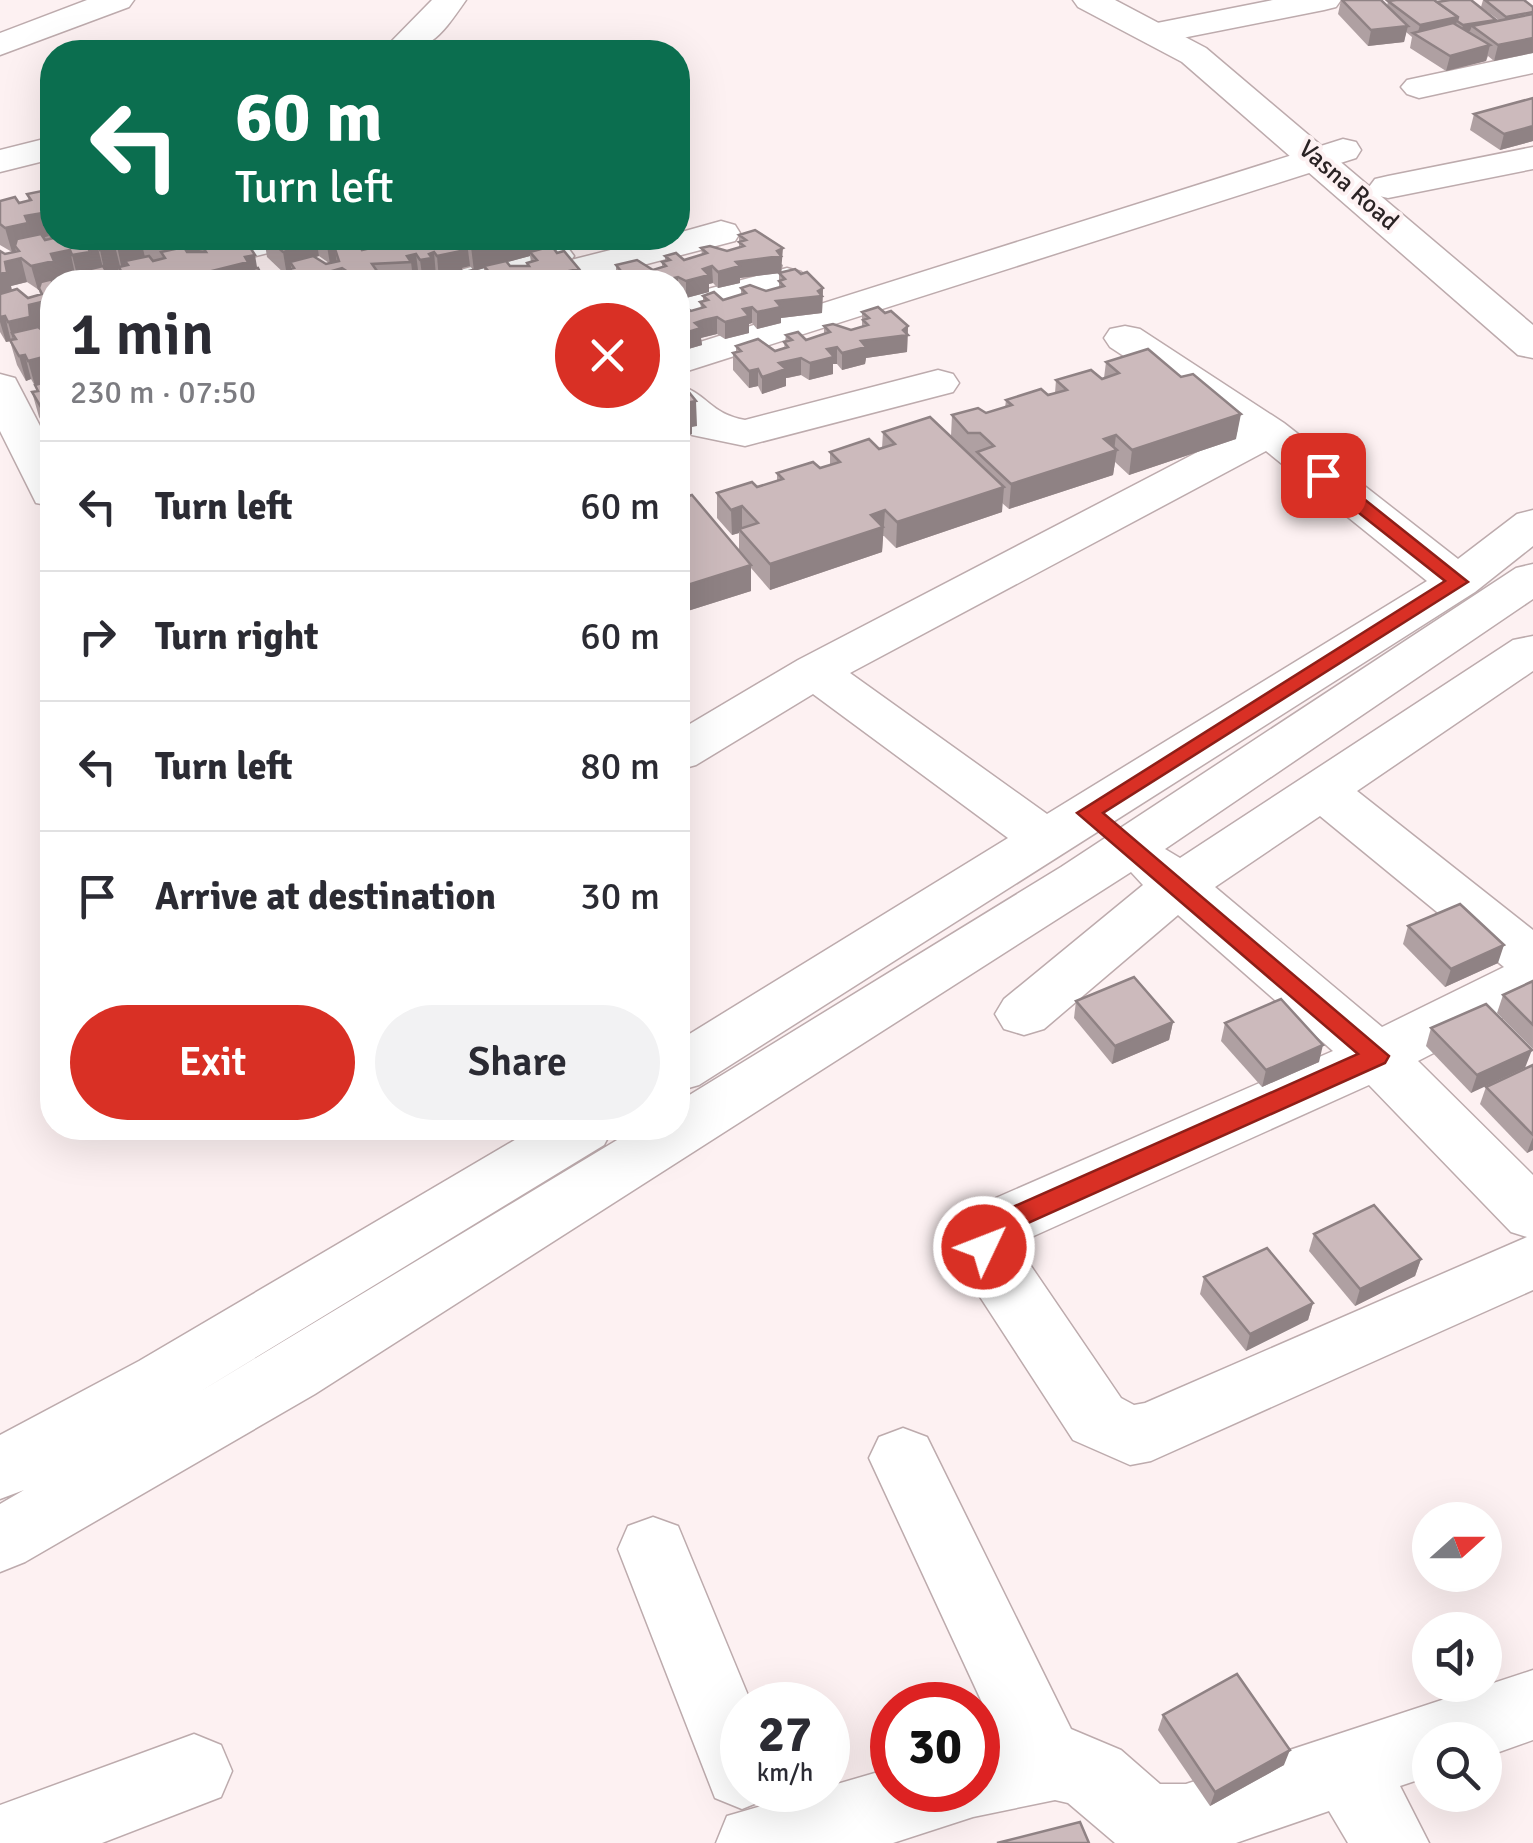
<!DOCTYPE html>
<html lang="en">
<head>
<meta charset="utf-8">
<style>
	:root { --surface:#fff; --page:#f2f2f3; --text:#2b2b33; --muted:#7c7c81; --line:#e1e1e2; --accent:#d93025 }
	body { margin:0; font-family:Signika,sans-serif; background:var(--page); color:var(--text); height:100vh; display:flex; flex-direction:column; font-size:38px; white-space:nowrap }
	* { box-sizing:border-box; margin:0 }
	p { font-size:32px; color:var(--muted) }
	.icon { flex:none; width:55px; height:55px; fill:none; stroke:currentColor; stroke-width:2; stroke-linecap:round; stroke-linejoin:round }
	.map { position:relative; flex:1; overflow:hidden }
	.panel { position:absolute; left:40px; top:270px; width:650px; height:870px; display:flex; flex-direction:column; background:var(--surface); border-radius:40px; box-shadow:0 10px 40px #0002 }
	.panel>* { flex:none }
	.guide { position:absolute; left:40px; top:40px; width:650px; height:210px; border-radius:40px; box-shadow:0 10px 40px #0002; background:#0b6e4f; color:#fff; overflow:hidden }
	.needle { width:65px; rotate:69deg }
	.tools { position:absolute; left:1412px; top:1502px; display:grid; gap:20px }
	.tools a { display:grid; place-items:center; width:90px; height:90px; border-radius:50%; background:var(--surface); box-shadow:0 10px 40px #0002; font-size:50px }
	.speed { position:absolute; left:720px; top:1682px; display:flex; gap:20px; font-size:50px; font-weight:700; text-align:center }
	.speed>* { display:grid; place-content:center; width:130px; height:130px; border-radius:50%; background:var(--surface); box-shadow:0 10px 40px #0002; line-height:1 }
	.speed small { font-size:25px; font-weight:400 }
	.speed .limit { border:15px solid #d22; background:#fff; color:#111 }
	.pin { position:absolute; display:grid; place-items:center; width:85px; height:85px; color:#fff; margin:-42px; border-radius:20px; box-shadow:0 5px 15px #0006 }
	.me { position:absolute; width:110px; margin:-55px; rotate:47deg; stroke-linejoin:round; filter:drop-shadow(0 0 8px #0008) }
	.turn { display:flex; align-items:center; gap:35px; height:210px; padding:0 30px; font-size:45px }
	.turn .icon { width:130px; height:130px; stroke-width:2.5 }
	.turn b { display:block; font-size:70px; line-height:85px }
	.round { display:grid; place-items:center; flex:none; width:105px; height:105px; border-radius:52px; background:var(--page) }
	.headline { display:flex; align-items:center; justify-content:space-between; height:170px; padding:0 30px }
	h1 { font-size:60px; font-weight:600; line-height:75px }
	.primary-button { display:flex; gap:20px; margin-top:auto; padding:20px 30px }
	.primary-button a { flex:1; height:115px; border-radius:60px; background:var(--accent); color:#fff; font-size:40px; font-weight:600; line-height:115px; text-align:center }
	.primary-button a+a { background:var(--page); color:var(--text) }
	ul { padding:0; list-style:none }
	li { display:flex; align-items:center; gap:30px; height:130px; padding:0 30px; border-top:2px solid var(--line) }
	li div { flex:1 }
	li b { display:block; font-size:38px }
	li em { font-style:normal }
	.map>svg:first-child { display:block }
</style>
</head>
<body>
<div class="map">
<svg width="1533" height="1843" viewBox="0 0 1533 1843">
	<rect width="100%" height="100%" fill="#fdf1f2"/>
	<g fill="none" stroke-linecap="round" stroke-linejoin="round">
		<defs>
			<g id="minor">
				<polygon points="87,0 134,0 129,7 0,55 0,33"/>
				<path d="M432,0H466C438,40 430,52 381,52Z"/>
				<polygon points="1273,0 1341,0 1336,7 1324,10 1157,43 1145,40 1140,33 1145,26 1157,23"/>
				<polygon points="1533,53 1533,73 1419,98 1407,94 1401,87 1407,80"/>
				<polygon points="52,137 52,159 0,172 0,150"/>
				<polygon points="1343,139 1356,142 1361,150 1356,158 678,374 678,349"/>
				<polygon points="1533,147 1533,169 1388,198 1375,195 1369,187 1375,179 1388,176"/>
				<polygon points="721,221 735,225 740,233 735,241 578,282 554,281 548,273 551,269 503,282 440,282 446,274 554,244 568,248 574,256 571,260 658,238 678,238 678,233"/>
				<polygon points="237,238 301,238 296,246 152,282 87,282 93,274"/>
				<polygon points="787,268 801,272 807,280 801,288 678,321 678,297"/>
				<path d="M1125,326L1140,329L1284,423L1458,559L1517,514L1533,510V546L1475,592L699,1085L678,1091V1041L1008,838L813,694L696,765L678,770V731L798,660L1238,431L1110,347L1104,338L1110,329ZM1266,451L1427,581L1047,814L850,673Z"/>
				<path d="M938,370L953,374L959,383L953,392L745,446L692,435L678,421V385C707,393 710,414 745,420Z"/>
				<polygon points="0,374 15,378 52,449 52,506 36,503 0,431"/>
				<path d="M1533,564V599L1165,849L1180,858L1513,640L1533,636V671L1357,791L1533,930V1002L1418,1061L1533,1175V1290L1151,1461L1130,1465L1073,1440L958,1263L953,1247L966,1211L1333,1051L1178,915L1044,1029L1024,1035L1004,1029L995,1014L1004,999L1143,885L1131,872L315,1394L25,1562L0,1572V1504L24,1490L0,1499V1435L139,1361L535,1128H613L604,1145L196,1394L637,1128H678V1102L1061,867L1516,568ZM1320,816L1504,967L1382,1027L1215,887ZM1369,1085L1511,1232L1527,1237L1145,1403L1134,1405L1121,1398L1016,1244Z"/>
				<polygon points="903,1428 927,1437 1071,1729 1121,1750 1160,1784 1186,1784 1533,1670 1533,1740 1485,1757 1485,1740 1430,1740 1430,1776 1400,1786 1429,1843 1348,1843 1329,1811 1236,1843 1115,1843 1068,1803 1055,1800 973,1817 893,1843 716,1843 727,1816 892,1768 892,1790 978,1790 978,1745 999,1739 869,1458 879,1437"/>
				<polygon points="653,1517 678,1526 752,1705 742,1705 742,1790 772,1790 769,1798 742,1809 715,1798 618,1549 628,1526"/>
				<polygon points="194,1734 221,1745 232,1771 221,1797 102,1843 0,1843 0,1805"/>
			</g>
			<polygon id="major" points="1073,0 1115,0 1206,48 1533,325 1533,358 1518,355 1182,62 1078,7"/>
		</defs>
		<!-- minor casing -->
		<use href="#minor" stroke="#bdabad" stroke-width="3"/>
		<!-- major casing -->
		<use href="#major" stroke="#bdabad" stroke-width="3"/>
		<!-- minor -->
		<use href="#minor" fill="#fff" fill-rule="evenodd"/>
		<!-- major -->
		<use href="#major" fill="#fff" fill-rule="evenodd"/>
	</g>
	<!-- wall -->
	<g fill="#afa0a2" fill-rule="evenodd">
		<polygon points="1341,0 1387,6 1388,1 1437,2 1496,20 1496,22 1500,21 1481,7 1483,0 1524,0 1494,61 1488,56 1486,61 1446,71 1410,48 1412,37 1406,32 1404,42 1368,46 1338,14"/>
		<polygon points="1533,98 1533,141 1500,150 1470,130 1474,114"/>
		<path d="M51,189L52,238H236L261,274L274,282H52V327L51,325L40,328L49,335L52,334V433L49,434L39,417L32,392L37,391L35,386L31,379L26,381L17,365L10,341L6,342L0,332V251L5,254L16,251L12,252L0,245V201L19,203L29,201L27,194ZM75,274L78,279L69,282L65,276ZM27,282L39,290L40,294L28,298L12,291L11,286Z"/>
		<polygon points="739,235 783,265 781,273 801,274 823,288 822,313 781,318 781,323 757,329 752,323 749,324 749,333 725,339 717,334 704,337 701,338 702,345 678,352 691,311 701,308 700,302 703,301 703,296 723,300 741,295 741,288 766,291 779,287 779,273 780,273 740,278 740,283 718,288 713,283 709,284 709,292 686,298 678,293 678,282 613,282 613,272 616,272 616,265 653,270 662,267 662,262 665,261 665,256 684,260 702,255 701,248 727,251 739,248"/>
		<path d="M264,238H542V247L537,249V250L557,253L579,269V282H445L450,280V278L439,280L436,276L434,277L435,282H422L419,278L413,279V282H292L290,275L287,276L267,257ZM319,256L329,263L326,264L315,257ZM530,256L531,262L527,263V266H510L507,262ZM470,266L474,271L484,268V274L477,276L463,272L462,268Z"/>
		<polygon points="862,312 885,313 908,326 907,352 866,358 865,364 842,370 837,364 833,364 833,374 809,380 801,375 788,378 786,378 786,386 762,394 758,386 749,388 733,370 733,353 736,353 736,346 775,351 784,348 786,335 806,340 824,335 824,326 851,330 862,327"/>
		<polygon points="1106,362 1236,439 1129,475 1115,462 1113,475 1009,509 1002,503 1002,512 896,548 884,536 883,536 882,552 770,590 751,568 751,591 678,614 678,499 739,551 739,533 732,535 717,518 717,493 757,487 777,481 777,473 820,468 830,465 830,452 882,448 883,432 951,436 952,415 986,413 1005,408 1006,400 1055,393 1056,380 1104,378"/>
		<polygon points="1408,926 1498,963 1445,987 1403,944"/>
		<polygon points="1533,981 1533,1049 1497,1013 1503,995"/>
		<polygon points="1076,1001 1173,1022 1169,1040 1112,1064 1074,1018"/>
		<polygon points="1225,1023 1319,1062 1262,1087 1221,1041"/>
		<polygon points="1431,1028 1532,1050 1471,1093 1426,1046"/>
		<polygon points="1533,1065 1533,1150 1527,1153 1480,1104 1486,1087"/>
		<polygon points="1314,1234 1421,1259 1415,1276 1355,1306 1309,1251"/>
		<polygon points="1204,1277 1313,1303 1308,1320 1246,1351 1200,1294"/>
		<polygon points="1163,1715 1284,1765 1210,1806 1158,1730"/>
	</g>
	<!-- shaded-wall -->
	<g fill="#8f8284">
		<polygon points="1458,17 1454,33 1417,35 1420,25"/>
		<polygon points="1496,20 1494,27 1472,26 1470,31 1461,33 1463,25"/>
		<polygon points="1408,26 1404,42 1368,46 1371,30"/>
		<polygon points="1533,38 1533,53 1494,61 1498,45"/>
		<polygon points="1490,45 1486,61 1446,71 1450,56"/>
		<polygon points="1533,126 1533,141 1500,150 1504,134"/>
		<polygon points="43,213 49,236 15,246 16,251 12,252 5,228 25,216"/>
		<polygon points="52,217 52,238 51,242 45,218"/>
		<polygon points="178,238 230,238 210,238 212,248 182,255"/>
		<polygon points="301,238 316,238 319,256 306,260 294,268 290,262 292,271 289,269 290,275 287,276 283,252"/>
		<polygon points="339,238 364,238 365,249 351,252 335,249 337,263 330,264 326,240"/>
		<polygon points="507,238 542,238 542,247 537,249 537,254 530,252 530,256 474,271 471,247"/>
		<polygon points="141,241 147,265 125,261 127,269 122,270 117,246"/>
		<polygon points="114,242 120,266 117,272 105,274 100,250"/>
		<polygon points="467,242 470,266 462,268 463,275 439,280 437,256 456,245"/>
		<polygon points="97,244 103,268 78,272 79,279 78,279 72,255 87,246"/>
		<polygon points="783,248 781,273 740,278 740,283 718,288 718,272 736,262 777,251"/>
		<polygon points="70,250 75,274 59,278 52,287 38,290 31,266 51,254"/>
		<polygon points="434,252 436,276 434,277 435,282 423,282 420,260"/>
		<polygon points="416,254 419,278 413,279 411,262 407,256"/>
		<polygon points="255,255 259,279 233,273 235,282 180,282 180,279"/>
		<polygon points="21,258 27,282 11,286 13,297 0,300 0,274 5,262"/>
		<polygon points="712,266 713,283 709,284 709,292 686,298 686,281 703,269"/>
		<polygon points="342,268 344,282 329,282 328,272"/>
		<polygon points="579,269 579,282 551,282 569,271"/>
		<polygon points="377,271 378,282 355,282 354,276"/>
		<polygon points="177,274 179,282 166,282 164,277"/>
		<polygon points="678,277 678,293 678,282 656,282"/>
		<polygon points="823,288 822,313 781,318 781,323 757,329 757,312 776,301 818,291"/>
		<polygon points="45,301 51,325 35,330 16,339 12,333 16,346 15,347 8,322 29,305"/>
		<polygon points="752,307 752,323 749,324 749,333 725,339 725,322 743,309"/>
		<polygon points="5,316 11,341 6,342 0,322 0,317"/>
		<polygon points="717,317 717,334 701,338 702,345 678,352 678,335 695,323"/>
		<polygon points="908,326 907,352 866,358 865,364 842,370 842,353 861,341 903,330"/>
		<polygon points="50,343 52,343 52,381 35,386 28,361"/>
		<polygon points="837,347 837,364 833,364 833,374 809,380 810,363 827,349"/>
		<polygon points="25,355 31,379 26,381 19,356"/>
		<polygon points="801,358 801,375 786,378 786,386 762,394 762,377 779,363"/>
		<polygon points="758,369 758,386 749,388 749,371"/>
		<polygon points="696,401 697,426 692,427 692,434 678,438 678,413 686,403"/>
		<polygon points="48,408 52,424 52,433 49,434 42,409"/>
		<polygon points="1241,414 1236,439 1129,475 1132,450"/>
		<polygon points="1116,435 1114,451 1117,450 1113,475 1009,509 1011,484 1104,439"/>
		<polygon points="1004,487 1002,512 896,548 897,522"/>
		<polygon points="742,506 742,531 739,529 739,533 732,535 731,510"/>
		<polygon points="885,510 882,552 770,590 770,564 871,515"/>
		<polygon points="751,565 751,591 678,614 678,588"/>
		<polygon points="1504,945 1498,963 1445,987 1451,969"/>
		<polygon points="1173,1022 1169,1040 1112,1064 1115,1046"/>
		<polygon points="1323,1045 1319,1062 1262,1087 1266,1070"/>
		<polygon points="1532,1050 1525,1068 1471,1093 1477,1075"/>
		<polygon points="1533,1137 1533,1150 1527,1153"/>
		<polygon points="1421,1259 1415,1276 1355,1306 1360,1289"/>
		<polygon points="1313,1303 1308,1320 1246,1351 1250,1334"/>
		<polygon points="1290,1750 1284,1765 1210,1806 1215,1792"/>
	</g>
	<!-- building -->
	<g fill="#ccbabc" stroke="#8f8284" stroke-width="2.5">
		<polygon points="1342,0 1381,0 1408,26 1371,30"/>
		<polygon points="1396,0 1434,0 1458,17 1420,25 1388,1"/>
		<polygon points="1450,0 1471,0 1496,20 1463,25 1457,21 1458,17 1437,2"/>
		<polygon points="1485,0 1524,0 1533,7 1533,12 1506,17"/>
		<polygon points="1533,14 1533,38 1498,45 1472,26"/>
		<polygon points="1453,23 1490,45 1450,56 1413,33"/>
		<polygon points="1533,98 1533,126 1504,134 1474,114"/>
		<polygon points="52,189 52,217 45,218 43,213 25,216 28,223 5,228 0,224 0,201 15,197 19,203 31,200 27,194"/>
		<polygon points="755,230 783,248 777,251 781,256 736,262 740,266 718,272 712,266 703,269 709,275 686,281 678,277 657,282 622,282 613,272 621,271 616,265 637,260 653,270 666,266 662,262 670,260 665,256 676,253 684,260 707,253 701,248 710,246 727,251 744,246 739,242 746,240 739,235"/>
		<polygon points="41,234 45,240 54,238 139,238 141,241 117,246 114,242 111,248 100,250 97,244 87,246 90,252 72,255 70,250 51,254 54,261 31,266 21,258 5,262 7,272 0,274 0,251 5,254 19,251 15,246 17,239"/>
		<polygon points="210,238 244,238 255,255 245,257 248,262 180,279 177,274 164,277 168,282 52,282 52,307 45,301 29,305 30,317 8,322 5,316 0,317 0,294 17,289 28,298 42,294 39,288 41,282 65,276 69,282 82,279 78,272 103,266 106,271 121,271 119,267 128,265 125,261 149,256 153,261 165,258 161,252 184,247 187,252 206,252 204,249 214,246"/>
		<polygon points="267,238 301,238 303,247 283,252"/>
		<polygon points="380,238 402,238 412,241 412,238 507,238 471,247 467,242 456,245 461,251 437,256 434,252 429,254 432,258 420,260 416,254 407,256 411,262 372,264 377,271 354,276 342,268 328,272 331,282 304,282 289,269 294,268 290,262 313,256 326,264 339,261 335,249 358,243 362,250 375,247 369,240"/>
		<polygon points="552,246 557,253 564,251 579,269 569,271 574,276 551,282 445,282 453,279 449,276 473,270 477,276 489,272 484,266 506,261 510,266 529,266 527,263 537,260 530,252"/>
		<polygon points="258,268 261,274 268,272 274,282 236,282 239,282 233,273"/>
		<polygon points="795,269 801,274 807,272 823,288 818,291 822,296 776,301 781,307 757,312 752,307 743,309 749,316 725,322 717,317 704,320 695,323 701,328 678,335 678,302 691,311 705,307 700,302 708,300 703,296 714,292 723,300 746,293 741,288 750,285 766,291 784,286 779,281 785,279 779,273"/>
		<polygon points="878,307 885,313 891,311 908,326 903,330 908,335 861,341 866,347 842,353 837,347 827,349 834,357 810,363 801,358 788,361 779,363 786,369 762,377 758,369 749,371 733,353 741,351 736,346 758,339 775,351 788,347 784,342 792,340 786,335 798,332 806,340 830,332 824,326 833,324 851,330 868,325 863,320 869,318 862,312"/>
		<polygon points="38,327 49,335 52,334 52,343 50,343 51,355 28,361 25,355 19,356 10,340 16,339 12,333"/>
		<polygon points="1148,349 1181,377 1193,374 1241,414 1132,450 1116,435 1104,439 1117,450 1011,484 977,452 994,446 980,433 968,433 952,415 978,408 986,413 1012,405 1006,400 1041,389 1048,395 1067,390 1056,380 1091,370 1102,379 1119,373 1106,362"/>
		<polygon points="52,380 52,415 48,408 42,409 32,392 38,391 35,385"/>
		<polygon points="678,380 679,380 696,401 686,403 691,409 678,413"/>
		<polygon points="930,417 1004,487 897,522 885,510 871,515 883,527 770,564 739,529 758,523 742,506 731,510 717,493 752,482 757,487 783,479 777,473 813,462 820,468 840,462 830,452 869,439 879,449 895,444 883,432"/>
		<polygon points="692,495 751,565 678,588 678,499"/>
		<polygon points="1460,904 1504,945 1451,969 1408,926"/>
		<polygon points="1134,977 1173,1022 1115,1046 1076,1001"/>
		<polygon points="1533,981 1533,1025 1503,995"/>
		<polygon points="1281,999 1323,1045 1266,1070 1225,1023"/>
		<polygon points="1486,1004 1532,1050 1477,1075 1431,1028"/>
		<polygon points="1533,1065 1533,1135 1486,1087"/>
		<polygon points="1374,1205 1421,1259 1360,1289 1314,1234"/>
		<polygon points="1267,1248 1313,1303 1250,1334 1204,1277"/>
		<polygon points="1237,1674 1290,1750 1215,1792 1163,1715"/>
		<polygon points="1080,1822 1089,1843 997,1843"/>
	</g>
	<!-- route -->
	<polygon fill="#d93025" stroke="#8d1f18" stroke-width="2.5" points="1316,471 1329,471 1468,582 1103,813 1389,1056 1385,1063 999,1236 993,1255 975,1255 971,1247 979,1222 1358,1054 1077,813 1445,581 1316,479"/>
	<g text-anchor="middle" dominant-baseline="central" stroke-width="8" stroke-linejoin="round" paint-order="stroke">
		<!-- far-street labels -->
		<g font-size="25" fill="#2a2324" stroke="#fdf1f2">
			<text transform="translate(1349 185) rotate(41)">Vasna Road</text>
		</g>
	</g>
</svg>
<div class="tools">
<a><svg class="needle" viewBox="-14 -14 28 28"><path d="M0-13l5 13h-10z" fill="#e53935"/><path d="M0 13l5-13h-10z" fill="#7c7c81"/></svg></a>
<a><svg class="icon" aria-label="sound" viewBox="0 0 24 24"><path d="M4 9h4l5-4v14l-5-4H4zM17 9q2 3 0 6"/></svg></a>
<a><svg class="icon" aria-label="search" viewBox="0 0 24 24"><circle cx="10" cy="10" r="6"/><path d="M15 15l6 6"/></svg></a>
</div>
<div class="speed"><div>27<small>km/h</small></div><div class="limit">30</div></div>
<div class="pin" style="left:1323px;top:475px;background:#d93025"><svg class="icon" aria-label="arrive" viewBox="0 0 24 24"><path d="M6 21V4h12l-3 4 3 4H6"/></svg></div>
<svg class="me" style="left:984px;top:1247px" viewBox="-20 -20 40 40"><circle r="17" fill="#d93025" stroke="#fff" stroke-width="3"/><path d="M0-11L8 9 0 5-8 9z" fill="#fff"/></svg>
<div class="guide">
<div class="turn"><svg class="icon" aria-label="left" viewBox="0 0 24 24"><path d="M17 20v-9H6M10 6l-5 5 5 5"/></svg><div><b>60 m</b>Turn left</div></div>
</div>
<section class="panel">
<div class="headline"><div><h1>1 min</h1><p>230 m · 07:50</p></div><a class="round" style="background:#d93025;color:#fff"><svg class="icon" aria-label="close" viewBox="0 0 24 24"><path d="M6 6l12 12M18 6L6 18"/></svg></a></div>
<ul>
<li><svg class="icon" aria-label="left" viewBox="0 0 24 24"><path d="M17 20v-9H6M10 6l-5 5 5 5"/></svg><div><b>Turn left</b></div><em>60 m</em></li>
<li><svg class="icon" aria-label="right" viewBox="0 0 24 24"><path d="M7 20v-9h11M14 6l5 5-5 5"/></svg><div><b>Turn right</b></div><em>60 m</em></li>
<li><svg class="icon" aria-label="left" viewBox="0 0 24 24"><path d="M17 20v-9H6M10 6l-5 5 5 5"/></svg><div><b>Turn left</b></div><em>80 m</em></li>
<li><svg class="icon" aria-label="arrive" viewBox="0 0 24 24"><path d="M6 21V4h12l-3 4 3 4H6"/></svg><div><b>Arrive at destination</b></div><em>30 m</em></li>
</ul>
<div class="primary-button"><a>Exit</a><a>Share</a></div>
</section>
</div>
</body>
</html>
